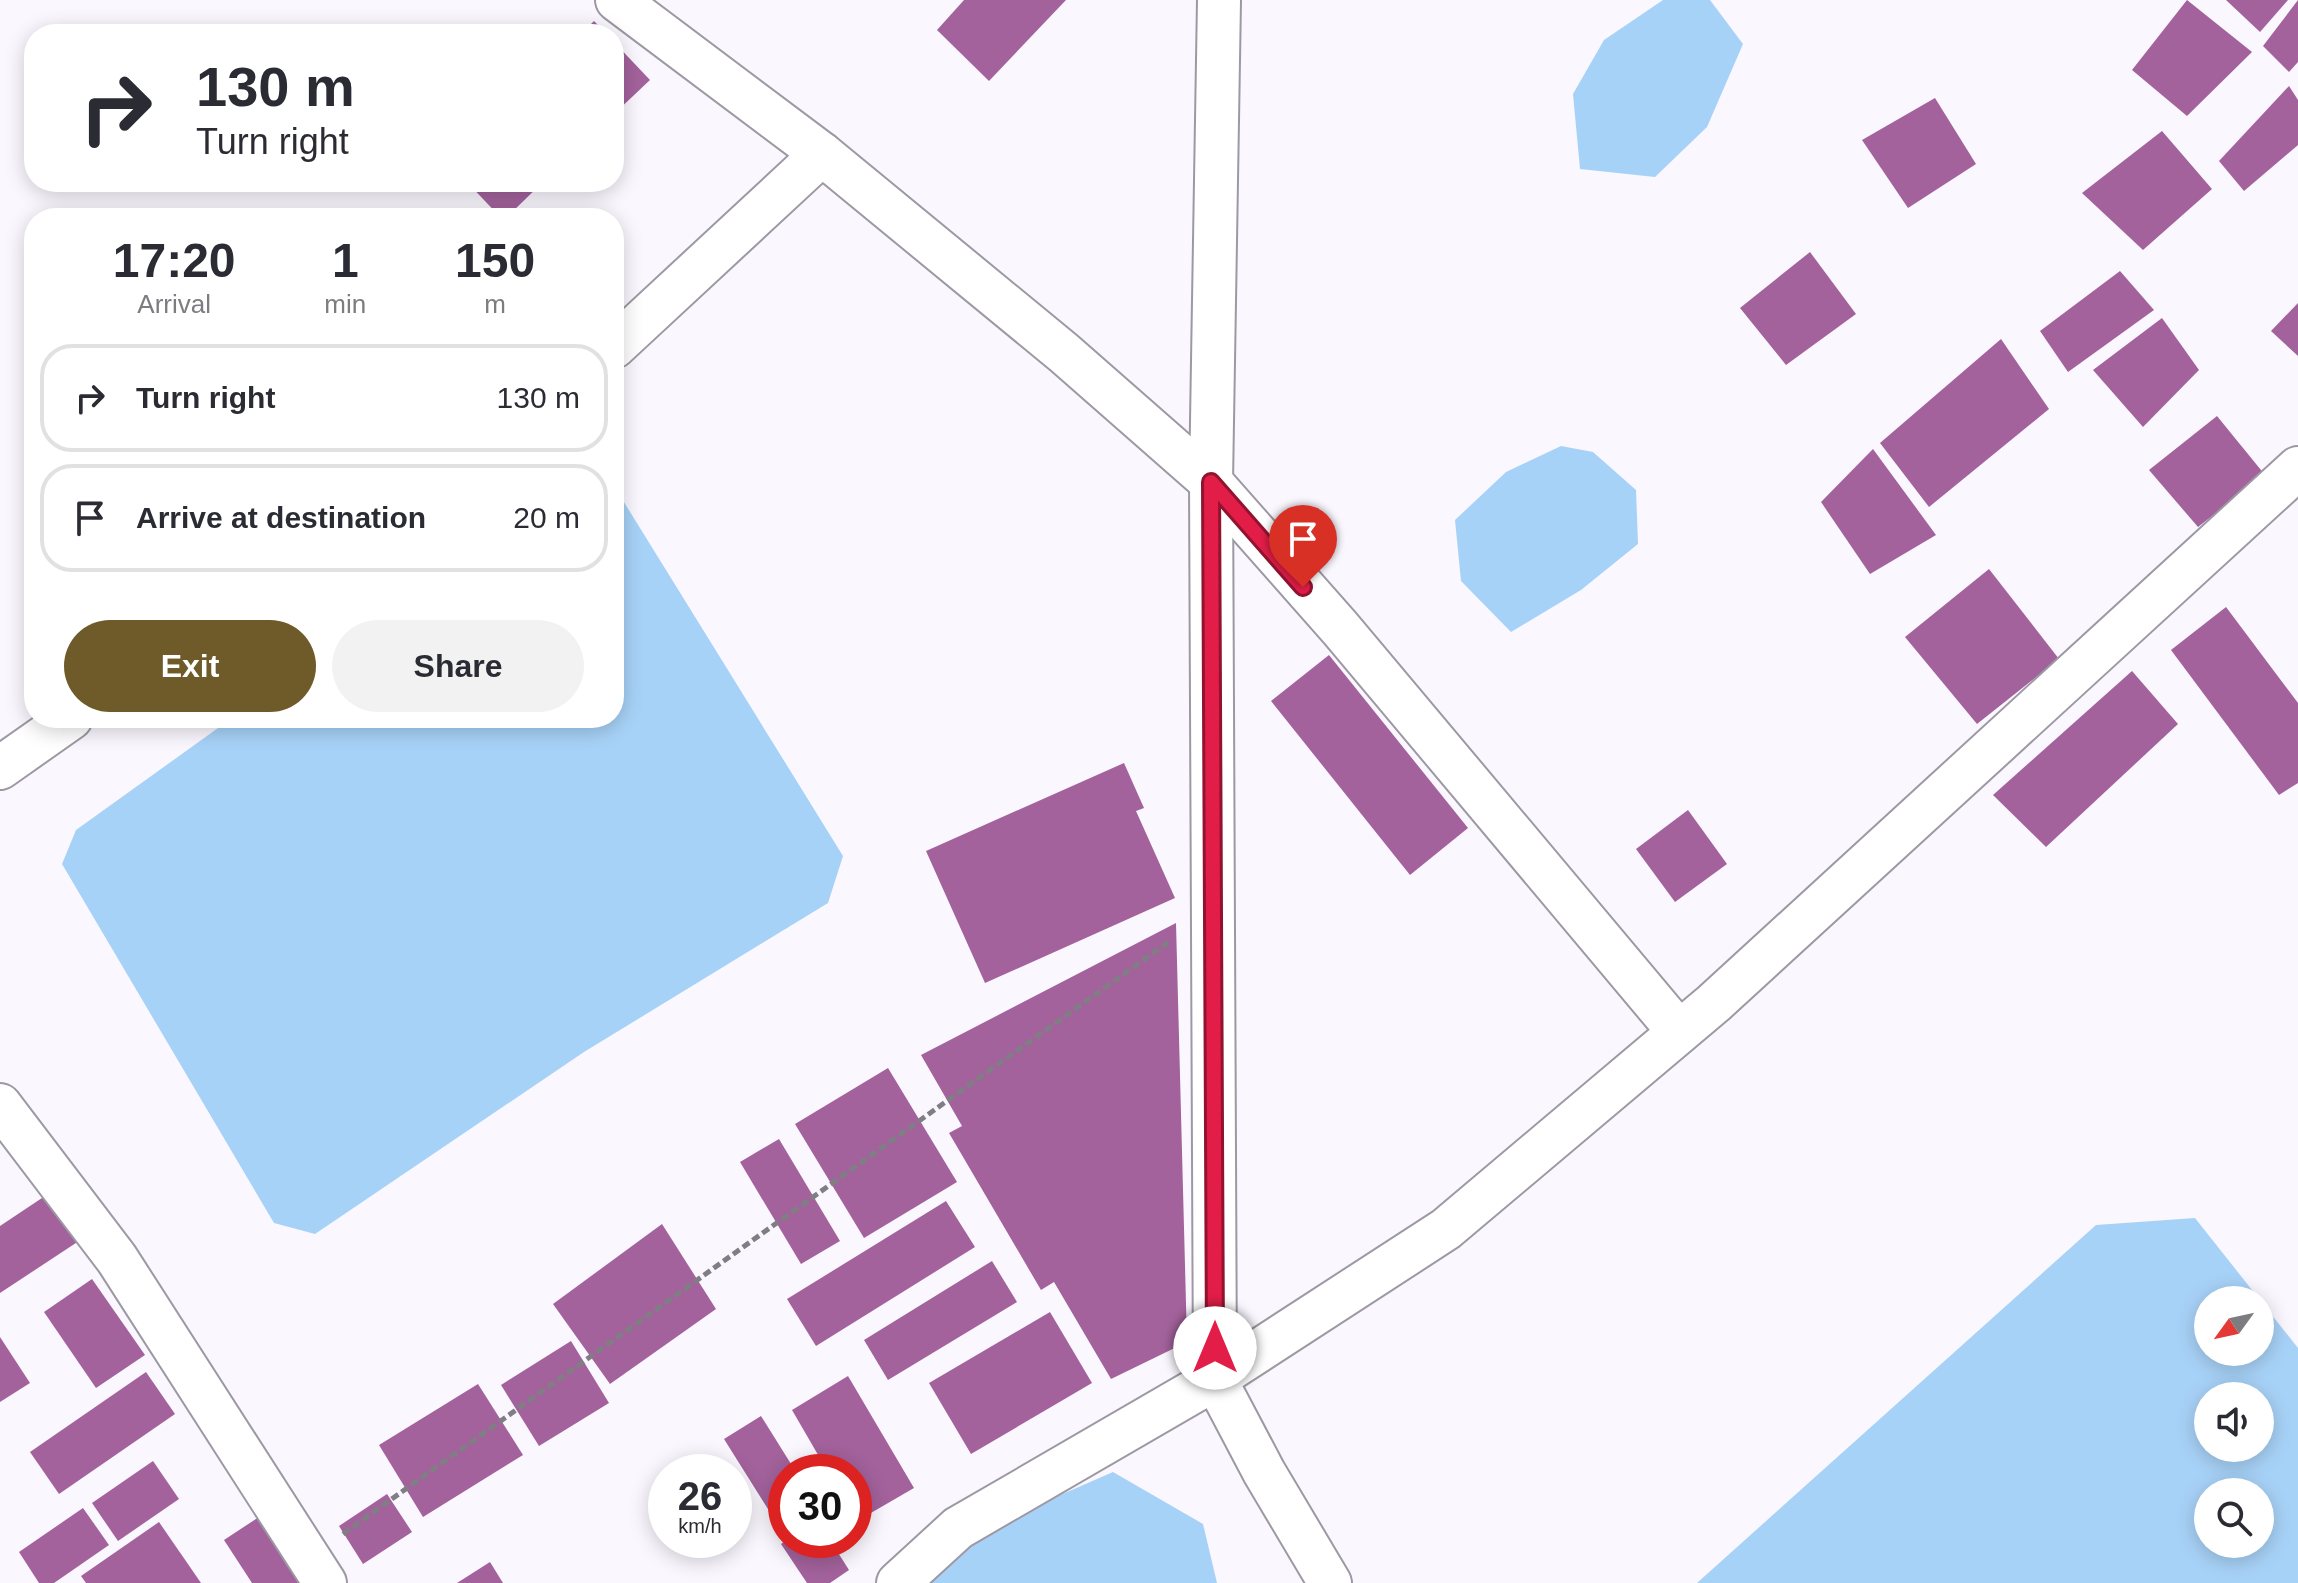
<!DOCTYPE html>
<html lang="en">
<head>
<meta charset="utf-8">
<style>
	:root { --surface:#fff; --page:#f2f2f3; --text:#2b2b33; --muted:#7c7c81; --line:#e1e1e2; --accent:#6f5b2a }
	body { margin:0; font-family:Arial,sans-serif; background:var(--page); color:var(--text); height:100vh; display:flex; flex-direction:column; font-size:30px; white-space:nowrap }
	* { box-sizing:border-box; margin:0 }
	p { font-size:26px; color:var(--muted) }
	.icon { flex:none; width:44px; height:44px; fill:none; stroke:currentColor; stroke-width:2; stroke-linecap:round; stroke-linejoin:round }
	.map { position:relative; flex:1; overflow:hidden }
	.panel { position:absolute; left:24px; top:208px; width:600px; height:520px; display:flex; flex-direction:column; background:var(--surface); border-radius:32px; box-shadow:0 4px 20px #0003 }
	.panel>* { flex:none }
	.hud { position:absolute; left:24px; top:24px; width:600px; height:168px; border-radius:32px; box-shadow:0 4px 20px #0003; background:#fff; color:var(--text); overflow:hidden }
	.needle { width:52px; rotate:237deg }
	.controls { position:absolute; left:2194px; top:1286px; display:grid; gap:16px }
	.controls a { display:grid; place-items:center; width:80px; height:80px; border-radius:50%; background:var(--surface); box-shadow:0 4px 20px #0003; font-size:40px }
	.speed { position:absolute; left:648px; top:1454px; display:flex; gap:16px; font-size:40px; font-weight:700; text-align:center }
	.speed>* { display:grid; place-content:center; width:104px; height:104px; border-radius:50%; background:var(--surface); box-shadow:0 4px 20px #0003; line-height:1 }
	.speed small { font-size:20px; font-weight:400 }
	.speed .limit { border:12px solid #d22; background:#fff; color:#111 }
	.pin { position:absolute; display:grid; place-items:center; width:68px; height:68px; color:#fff; margin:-82px -34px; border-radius:50% 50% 50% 0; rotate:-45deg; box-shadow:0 0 8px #0007 }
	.pin .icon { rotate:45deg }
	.me { position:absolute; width:88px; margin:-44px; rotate:0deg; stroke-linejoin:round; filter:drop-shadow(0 0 6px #0008) }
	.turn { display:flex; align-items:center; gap:28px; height:168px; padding:0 40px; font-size:36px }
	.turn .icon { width:104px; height:104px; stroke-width:2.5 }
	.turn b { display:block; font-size:56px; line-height:68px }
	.eta { display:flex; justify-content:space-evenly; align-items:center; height:136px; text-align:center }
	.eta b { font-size:48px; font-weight:600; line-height:56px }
	.primary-button { display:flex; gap:16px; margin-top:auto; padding:16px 40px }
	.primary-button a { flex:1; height:92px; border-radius:48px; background:var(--accent); color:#fff; font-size:32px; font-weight:600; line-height:92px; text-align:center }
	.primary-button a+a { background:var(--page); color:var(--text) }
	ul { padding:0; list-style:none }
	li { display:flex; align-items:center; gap:24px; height:108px; margin:0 16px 12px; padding:0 24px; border:4px solid var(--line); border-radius:32px }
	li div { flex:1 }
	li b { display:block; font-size:30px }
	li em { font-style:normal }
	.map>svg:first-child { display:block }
</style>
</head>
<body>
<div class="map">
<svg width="2298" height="1583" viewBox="0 0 2298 1583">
	<rect width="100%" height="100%" fill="#faf7ff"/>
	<!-- water -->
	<g fill="#a7d2f7" fill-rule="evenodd">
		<polygon points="1663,0 1710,0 1743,44 1707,127 1655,177 1580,169 1573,94 1604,40"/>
		<polygon points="1561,446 1593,452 1636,490 1638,544 1581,590 1511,632 1461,581 1455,520 1506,472"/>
		<polygon points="614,486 843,856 828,903 584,1052 315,1234 274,1223 62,864 76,830 232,718 614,718"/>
		<path d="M2195,1218L2298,1348V1583H1697L2096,1225ZM2260,1300V1352H2208V1300ZM2260,1396V1448H2208V1396ZM2260,1492V1544H2208V1492Z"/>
		<polygon points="1113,1472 1203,1524 1217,1583 921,1583 975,1532"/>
	</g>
	<!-- building -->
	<g fill="#a3629c">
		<polygon points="964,0 1066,0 989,81 937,30"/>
		<polygon points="2187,0 2252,52 2187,116 2132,70"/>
		<polygon points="2226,0 2288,0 2260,32"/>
		<polygon points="2298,0 2298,62 2289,72 2263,46"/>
		<polygon points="594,21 607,34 581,34"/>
		<polygon points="614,42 650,80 614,114"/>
		<polygon points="2289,86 2298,100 2298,145 2244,191 2219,161"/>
		<polygon points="1935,98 1976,164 1908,208 1862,140"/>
		<polygon points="2162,131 2212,189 2143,250 2082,193"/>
		<polygon points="467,182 543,182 506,218 501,218"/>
		<polygon points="1810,252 1856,314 1786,365 1740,308"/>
		<polygon points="2120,271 2154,310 2068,372 2040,331"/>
		<polygon points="2298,303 2298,356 2271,331"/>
		<polygon points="2162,318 2199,370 2143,427 2093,370"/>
		<polygon points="2001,339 2049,409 1929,507 1880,443"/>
		<polygon points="2217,416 2265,475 2198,527 2149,470"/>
		<polygon points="1873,449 1936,535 1870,574 1821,502"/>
		<polygon points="1989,569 2059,659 1977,724 1905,637"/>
		<polygon points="2226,607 2298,703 2298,783 2279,795 2171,650"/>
		<polygon points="1329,655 1468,828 1410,875 1271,701"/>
		<polygon points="2132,671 2178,724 2046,847 1993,795"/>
		<polygon points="1124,763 1144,808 1136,811 1175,898 985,983 926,851"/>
		<polygon points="1688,810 1727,864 1675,902 1636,849"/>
		<polygon points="1176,923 1187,1342 1111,1379 1054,1282 1041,1290 949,1133 962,1126 921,1055"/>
		<polygon points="888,1068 957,1182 864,1238 795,1124"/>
		<polygon points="779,1139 840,1241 801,1264 740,1162"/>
		<polygon points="54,1190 85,1237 0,1293 0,1226"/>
		<polygon points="946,1201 975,1247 816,1346 787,1299"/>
		<polygon points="662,1224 716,1309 610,1384 553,1304"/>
		<polygon points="992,1261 1017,1302 888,1380 864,1340"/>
		<polygon points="92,1279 145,1355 96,1388 44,1312"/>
		<polygon points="1050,1312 1092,1383 971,1454 929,1383"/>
		<polygon points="0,1337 30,1383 0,1402"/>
		<polygon points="571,1341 609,1403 539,1446 501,1385"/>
		<polygon points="146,1372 175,1414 59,1494 30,1452"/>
		<polygon points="848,1376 914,1488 857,1521 854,1516 854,1472 828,1472 792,1410"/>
		<polygon points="478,1384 523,1455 423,1517 379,1445"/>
		<polygon points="761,1416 796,1472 786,1472 786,1531 783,1533 724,1439"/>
		<polygon points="153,1461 179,1499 118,1541 92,1503"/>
		<polygon points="387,1494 412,1532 363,1564 339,1526"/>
		<polygon points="83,1508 109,1545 54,1583 39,1583 19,1552"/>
		<polygon points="271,1509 319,1583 252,1583 224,1540"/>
		<polygon points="159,1522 201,1583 86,1583 81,1576"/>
		<polygon points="787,1540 830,1540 849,1570 830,1583 807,1583 781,1544"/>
		<polygon points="490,1562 503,1583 457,1583"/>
	</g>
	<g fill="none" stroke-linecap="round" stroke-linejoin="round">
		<defs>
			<g id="minor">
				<polyline points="617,0 822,154 1064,353 1211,482 1340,628 1679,1032"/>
				<polyline points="1219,0 1211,482 1215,1379 1264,1472 1330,1583"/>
				<polyline points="614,347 822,154"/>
				<polyline points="0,768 71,718"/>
				<polyline points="0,1105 117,1259 325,1583"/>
				<polyline points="898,1583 958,1528 1215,1379 1446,1229 1714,1003 2298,468"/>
			</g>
		</defs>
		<!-- minor casing -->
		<use href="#minor" stroke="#9d99a4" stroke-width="46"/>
		<!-- path -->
		<polyline stroke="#807e84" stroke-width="5" stroke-dasharray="8 4" stroke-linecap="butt" points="343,1534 1170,941"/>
		<!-- minor -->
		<use href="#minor" stroke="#fff" stroke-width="42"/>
	</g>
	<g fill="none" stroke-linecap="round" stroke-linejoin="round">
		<defs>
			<polyline id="route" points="1215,1348 1211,482 1303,587"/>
		</defs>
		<!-- route casing -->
		<use href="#route" stroke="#92132f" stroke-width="20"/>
		<!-- route -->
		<use href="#route" stroke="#e11d48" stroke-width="14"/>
	</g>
</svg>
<div class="controls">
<a><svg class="needle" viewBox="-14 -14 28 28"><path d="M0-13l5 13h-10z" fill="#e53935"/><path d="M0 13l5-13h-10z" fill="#7c7c81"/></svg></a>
<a><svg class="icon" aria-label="sound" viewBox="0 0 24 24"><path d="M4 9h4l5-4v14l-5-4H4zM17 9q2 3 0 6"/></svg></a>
<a><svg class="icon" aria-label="search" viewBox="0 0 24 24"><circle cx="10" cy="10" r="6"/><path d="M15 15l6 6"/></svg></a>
</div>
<div class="speed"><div>26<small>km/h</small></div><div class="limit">30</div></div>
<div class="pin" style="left:1303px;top:587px;background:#d93025"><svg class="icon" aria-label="arrive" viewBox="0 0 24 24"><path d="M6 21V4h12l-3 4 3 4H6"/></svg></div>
<svg class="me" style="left:1215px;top:1348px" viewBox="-20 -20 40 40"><circle r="19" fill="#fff"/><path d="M0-13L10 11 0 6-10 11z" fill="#e11d48"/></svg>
<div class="hud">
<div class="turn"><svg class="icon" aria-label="right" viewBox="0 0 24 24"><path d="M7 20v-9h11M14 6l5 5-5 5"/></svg><div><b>130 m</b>Turn right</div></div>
</div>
<section class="panel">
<div class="eta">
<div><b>17:20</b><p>Arrival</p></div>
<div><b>1</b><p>min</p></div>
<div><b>150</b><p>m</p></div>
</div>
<ul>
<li><svg class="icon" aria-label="right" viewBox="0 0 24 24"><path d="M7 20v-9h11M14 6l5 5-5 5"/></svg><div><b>Turn right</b></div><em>130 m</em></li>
<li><svg class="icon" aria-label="arrive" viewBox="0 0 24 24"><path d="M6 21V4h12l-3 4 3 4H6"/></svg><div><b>Arrive at destination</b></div><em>20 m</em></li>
</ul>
<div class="primary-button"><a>Exit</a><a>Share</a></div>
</section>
</div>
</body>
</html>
